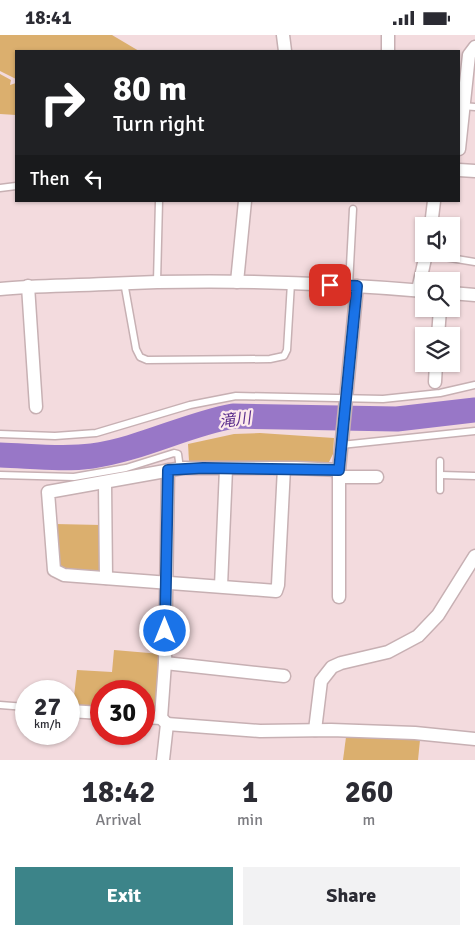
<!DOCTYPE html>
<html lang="en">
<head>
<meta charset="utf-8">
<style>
	:root { --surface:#fff; --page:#f2f2f3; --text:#2b2b33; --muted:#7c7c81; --accent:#3c8489 }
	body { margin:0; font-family:Signika,"Noto Sans JP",sans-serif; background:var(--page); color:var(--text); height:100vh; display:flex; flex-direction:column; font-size:19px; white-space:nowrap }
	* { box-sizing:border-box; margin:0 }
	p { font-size:16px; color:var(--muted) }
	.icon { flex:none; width:28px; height:28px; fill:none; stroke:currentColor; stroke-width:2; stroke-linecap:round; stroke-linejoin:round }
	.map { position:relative; height:725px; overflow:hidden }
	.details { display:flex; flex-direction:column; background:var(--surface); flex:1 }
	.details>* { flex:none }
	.top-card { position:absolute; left:15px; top:15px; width:445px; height:152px; border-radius:0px; box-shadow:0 1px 4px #0004; background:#202124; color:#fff; overflow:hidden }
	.controls { position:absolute; left:415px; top:182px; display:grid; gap:10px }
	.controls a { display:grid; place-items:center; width:45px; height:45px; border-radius:0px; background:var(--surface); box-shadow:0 1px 4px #0004; font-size:25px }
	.speed { position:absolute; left:15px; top:645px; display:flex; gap:10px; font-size:25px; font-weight:700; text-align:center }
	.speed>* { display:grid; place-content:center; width:65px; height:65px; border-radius:50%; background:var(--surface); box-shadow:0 1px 4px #0004; line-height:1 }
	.speed small { font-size:12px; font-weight:400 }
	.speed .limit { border:8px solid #d22; background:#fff; color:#111 }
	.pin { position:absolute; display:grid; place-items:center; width:42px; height:42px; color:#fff; margin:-21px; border-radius:10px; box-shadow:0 2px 8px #0006 }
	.me { position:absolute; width:55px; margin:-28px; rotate:0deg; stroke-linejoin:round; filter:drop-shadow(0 0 4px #0008) }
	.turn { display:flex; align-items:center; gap:18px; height:105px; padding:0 15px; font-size:22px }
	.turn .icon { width:65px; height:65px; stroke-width:2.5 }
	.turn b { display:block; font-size:35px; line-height:42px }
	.then { display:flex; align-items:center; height:48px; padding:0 15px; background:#0003; gap:10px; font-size:19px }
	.eta { display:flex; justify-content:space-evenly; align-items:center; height:85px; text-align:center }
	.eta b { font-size:30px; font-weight:800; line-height:35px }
	.primary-button { display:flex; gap:10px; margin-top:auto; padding:10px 15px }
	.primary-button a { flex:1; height:58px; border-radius:0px; background:var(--accent); color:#fff; font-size:20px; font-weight:800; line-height:58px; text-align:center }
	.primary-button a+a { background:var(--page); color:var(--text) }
	.status { display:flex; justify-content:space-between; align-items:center; height:35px; padding:0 25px; background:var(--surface); direction:ltr }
	.status svg { height:14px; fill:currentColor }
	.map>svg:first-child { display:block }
</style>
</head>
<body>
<div class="status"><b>18:41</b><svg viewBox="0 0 49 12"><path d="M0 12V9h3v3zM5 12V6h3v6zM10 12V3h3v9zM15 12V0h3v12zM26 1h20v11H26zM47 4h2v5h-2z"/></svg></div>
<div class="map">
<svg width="475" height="725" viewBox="0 0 475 725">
	<rect width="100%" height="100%" fill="#f3dbde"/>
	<!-- green -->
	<g fill="#dbaf6e">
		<polygon points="0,0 112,0 139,16 16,16 16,44 0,36"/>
		<polygon points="0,39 11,45 10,50 16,48 16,80 0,79"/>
		<polygon points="260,398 334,403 333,419 328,429 189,426 188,409 234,399"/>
		<polygon points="55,489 101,490 100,536 96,539 63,535 57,528"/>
		<polygon points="114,615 161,619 157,676 144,675 144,656 101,656 101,670 73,670 77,635 112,637"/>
		<polygon points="346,702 398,702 420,705 418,725 343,725"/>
	</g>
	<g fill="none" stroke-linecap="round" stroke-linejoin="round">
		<!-- river -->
		<path stroke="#9877c7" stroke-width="25" d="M0,420C31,421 62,425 92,421C141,414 185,390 233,381L397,384L475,375"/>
		<defs>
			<g id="lane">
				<polyline points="462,71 475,72"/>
				<polyline points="0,153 16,151"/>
				<polyline points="426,219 475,227"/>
				<polyline points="124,247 136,314 140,322 147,325 270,324 284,321 287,315 291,248"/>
				<polyline points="157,247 159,166"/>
				<polyline points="349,250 353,174"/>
				<polyline points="0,399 55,401 96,398 190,370 236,361 383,364 440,358 475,350"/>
				<polyline points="341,410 475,396"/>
				<polyline points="440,426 440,455"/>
				<polyline points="0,440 74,442 126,433 174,418 178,419 180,434"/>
				<polyline points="441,440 475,441"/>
				<polyline points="0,670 26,672"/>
			</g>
			<g id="street">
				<polyline points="283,0 285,16"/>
				<polyline points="388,0 388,16"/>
				<polyline points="459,114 469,20 475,12"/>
				<polyline points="459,135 475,136"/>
				<polyline points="431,191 434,166"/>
				<polyline points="237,247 245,166"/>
				<polyline points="28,251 36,372"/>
				<path d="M0,254C35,250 71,251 106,249C212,244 318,247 424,256"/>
				<polyline points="418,255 426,219"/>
				<polyline points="451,258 475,260"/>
				<polyline points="438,301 440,274"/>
				<polyline points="435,347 436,329"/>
				<polyline points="284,433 278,550 276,556 64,540 54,535 48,457 182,433 296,433 339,435 357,251"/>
				<polyline points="339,442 377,442"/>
				<polyline points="105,448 106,543"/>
				<polyline points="221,551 226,434"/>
				<polyline points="339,562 339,435"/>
				<polyline points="165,628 284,641"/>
				<polyline points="70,676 101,678"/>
				<polyline points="144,682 161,683 167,689 163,725"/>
				<polyline points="161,683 165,628 168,435"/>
				<polyline points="167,689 260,696 331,695 415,698 475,704"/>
				<polyline points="315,695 321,646 332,632 341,628 388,617 418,601 438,580 475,521"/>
			</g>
		</defs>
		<!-- lane casing -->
		<use href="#lane" stroke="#c7b0b3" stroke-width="9"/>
		<!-- street casing -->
		<use href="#street" stroke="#c7b0b3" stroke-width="15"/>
		<!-- lane -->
		<use href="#lane" stroke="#fff" stroke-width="6"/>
		<!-- street -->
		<use href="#street" stroke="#fff" stroke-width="12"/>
	</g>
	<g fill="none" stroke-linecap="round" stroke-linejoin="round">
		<defs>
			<polyline id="route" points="165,596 168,435 203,433 339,435 357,251 330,250"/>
		</defs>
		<!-- route casing -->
		<use href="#route" stroke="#114b97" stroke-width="12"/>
		<!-- route -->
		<use href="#route" stroke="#1a73e8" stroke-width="9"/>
	</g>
	<g text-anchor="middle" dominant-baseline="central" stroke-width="4.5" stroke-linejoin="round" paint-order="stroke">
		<!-- water labels -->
		<g font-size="16" font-style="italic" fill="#5c2e8d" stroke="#fdeaec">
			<text transform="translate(235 385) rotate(-7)">滝川</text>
		</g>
	</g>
</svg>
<div class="controls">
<a><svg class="icon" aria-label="sound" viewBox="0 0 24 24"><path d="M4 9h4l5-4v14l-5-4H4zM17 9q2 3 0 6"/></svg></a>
<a><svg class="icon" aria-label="search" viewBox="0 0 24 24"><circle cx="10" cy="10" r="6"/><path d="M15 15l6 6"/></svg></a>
<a><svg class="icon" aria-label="layers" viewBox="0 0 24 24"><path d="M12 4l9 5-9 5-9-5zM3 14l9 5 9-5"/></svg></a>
</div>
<div class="speed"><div>27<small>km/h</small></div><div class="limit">30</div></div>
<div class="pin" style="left:330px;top:250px;background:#d93025"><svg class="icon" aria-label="arrive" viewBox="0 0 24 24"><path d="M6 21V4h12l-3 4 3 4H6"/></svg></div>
<svg class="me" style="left:165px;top:596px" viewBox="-20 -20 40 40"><circle r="17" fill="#1a73e8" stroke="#fff" stroke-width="3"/><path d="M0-11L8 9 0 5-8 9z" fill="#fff"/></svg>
<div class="top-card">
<div class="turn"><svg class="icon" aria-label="right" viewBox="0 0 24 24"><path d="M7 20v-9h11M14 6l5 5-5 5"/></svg><div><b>80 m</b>Turn right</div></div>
<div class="then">Then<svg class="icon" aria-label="left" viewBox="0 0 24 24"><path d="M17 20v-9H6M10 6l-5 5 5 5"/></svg></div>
</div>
</div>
<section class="details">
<div class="eta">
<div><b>18:42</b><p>Arrival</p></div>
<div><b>1</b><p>min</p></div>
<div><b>260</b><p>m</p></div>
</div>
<div class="primary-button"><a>Exit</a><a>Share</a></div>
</section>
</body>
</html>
